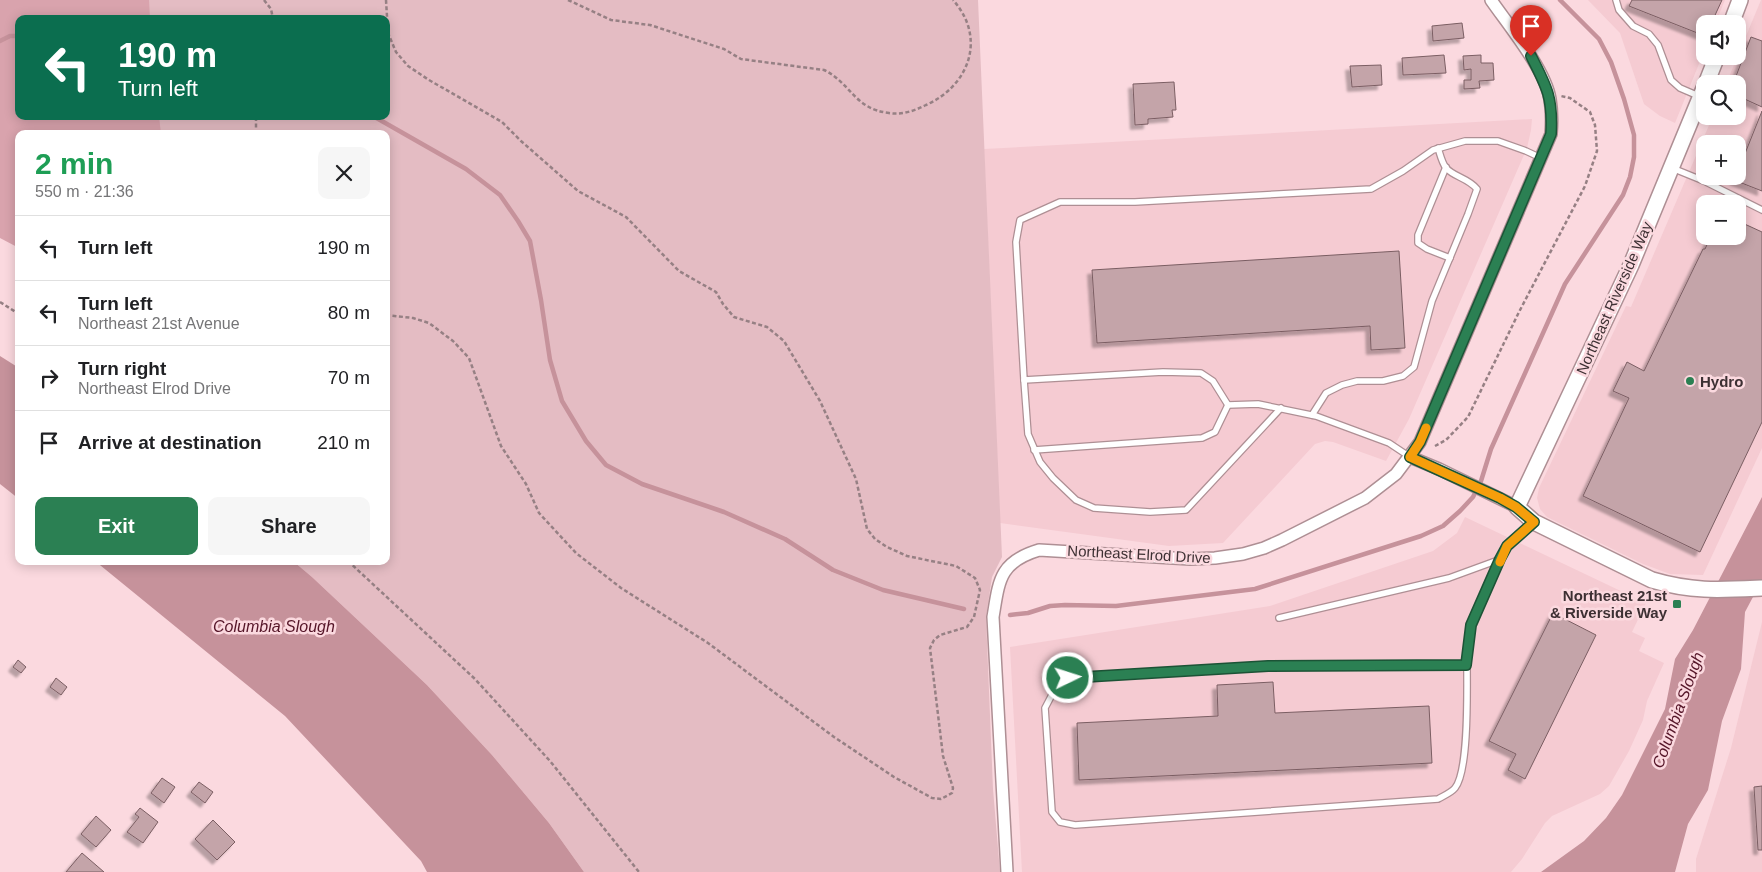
<!DOCTYPE html>
<html lang="en">
<head>
<meta charset="utf-8">
<style>
	:root { --surface:#fff; --page:#f6f6f6; --text:#202124; --muted:#757577; --line:#e0e0e0; --accent:#2b8053 }
	body { margin:0; font-family:Arial,sans-serif; background:var(--page); color:var(--text); height:100vh; display:flex; flex-direction:column; font-size:19px; white-space:nowrap }
	* { box-sizing:border-box; margin:0 }
	p { font-size:16px; color:var(--muted) }
	.icon { flex:none; width:28px; height:28px; fill:none; stroke:currentColor; stroke-width:2; stroke-linecap:round; stroke-linejoin:round }
	.map { position:relative; flex:1; overflow:hidden }
	.details { position:absolute; left:15px; top:130px; width:375px; height:435px; display:flex; flex-direction:column; background:var(--surface); border-radius:10px; box-shadow:0 2px 12px #0003 }
	.details>* { flex:none }
	.hud { position:absolute; left:15px; top:15px; width:375px; height:105px; border-radius:10px; box-shadow:0 2px 12px #0003; background:#0b6e4f; color:#fff; overflow:hidden }
	.buttons { position:absolute; left:1696px; top:15px; display:grid; gap:10px }
	.buttons a { display:grid; place-items:center; width:50px; height:50px; border-radius:10px; background:var(--surface); box-shadow:0 2px 12px #0003; font-size:25px }
	.pin { position:absolute; display:grid; place-items:center; width:42px; height:42px; color:#fff; margin:-51px -21px; border-radius:50% 50% 50% 0; rotate:-45deg; box-shadow:0 0 5px #0007 }
	.pin .icon { rotate:45deg }
	.me { position:absolute; width:55px; margin:-28px; rotate:86deg; stroke-linejoin:round; filter:drop-shadow(0 0 4px #0008) }
	.turn { display:flex; align-items:center; gap:18px; height:105px; padding:0 20px; font-size:22px }
	.turn .icon { width:65px; height:65px; stroke-width:2.5 }
	.turn b { display:block; font-size:35px; line-height:42px }
	.round { display:grid; place-items:center; flex:none; width:52px; height:52px; border-radius:10px; background:var(--page) }
	.headline { display:flex; align-items:center; justify-content:space-between; height:85px; padding:0 20px }
	h1 { font-size:30px; font-weight:700; line-height:38px; color:#1e9e55 }
	.button { display:flex; gap:10px; margin-top:auto; padding:10px 20px }
	.button a { flex:1; height:58px; border-radius:10px; background:var(--accent); color:#fff; font-size:20px; font-weight:700; line-height:58px; text-align:center }
	.button a+a { background:var(--page); color:var(--text) }
	ul { padding:0; list-style:none }
	li { display:flex; align-items:center; gap:15px; height:65px; padding:0 20px; border-top:1px solid var(--line) }
	li div { flex:1 }
	li b { display:block; font-size:19px }
	li em { font-style:normal }
	.map>svg:first-child { display:block }
</style>
</head>
<body>
<div class="map">
<svg width="1762" height="872" viewBox="0 0 1762 872">
	<defs>
		<filter id="shadow"><feDropShadow dx="-4.5" dy="4.5" stdDeviation="1" flood-color="#0004"/></filter>
	</defs>
	<rect width="100%" height="100%" fill="#fbd9df"/>
	<!-- built -->
	<g fill="#f5cbd2" fill-rule="evenodd">
		<polygon points="1588,0 1725,0 1715,24 1705,24 1705,49 1675,123 1660,116 1644,104 1620,33"/>
		<path d="M1761,0H1762V448L1703,575L1670,574L1643,564L1547,517L1540,509L1537,498L1539,488L1626,306L1631,307L1713,116H1738V84H1726ZM1705,144H1738V176H1705ZM1705,204H1738V236H1705Z"/>
		<polygon points="1532,119 1531,130 1527,148 1409,419 1386,461 1333,442 1325,441 1315,444 1223,543 1169,546 1000,523 984,149"/>
		<polygon points="1465,517 1646,603 1632,632 1645,638 1639,651 1664,663 1647,701 1643,720 1629,751 1609,786 1600,794 1552,816 1545,823 1522,859 1511,872 1022,872 1010,647 1270,606 1433,551 1457,533"/>
		<polygon points="1762,622 1762,872 1696,872 1696,859 1731,748"/>
	</g>
	<!-- green -->
	<polygon fill="#e4bcc3" points="139,0 978,0 1002,557 992,577 986,617 993,789 1000,872 584,872 549,823 492,755 427,685 312,577 293,561 386,561 386,134 147,134 146,116 386,116 386,19 140,19"/>
	<!-- forest -->
	<polygon fill="#d9a3ad" points="0,0 149,0 150,19 19,19 19,116 159,116 161,134 19,134 19,248 0,238"/>
	<!-- water -->
	<g fill="#c6929b">
		<polygon points="0,356 19,368 19,499 0,484"/>
		<polygon points="1762,497 1762,580 1745,612 1741,669 1722,721 1708,790 1688,824 1675,872 1541,872 1584,841 1606,818 1622,795 1665,709 1675,659 1693,630"/>
		<polygon points="95,561 293,561 312,577 427,685 492,755 549,823 584,872 427,872 421,861 285,716"/>
	</g>
	<g fill="none" stroke-linecap="round" stroke-linejoin="round">
		<!-- stream -->
		<g stroke="#c6929b" stroke-width="4.5">
			<polyline points="0,41 10,36 19,36"/>
			<polyline points="373,116 466,169 500,195 518,221 530,241 541,300 550,360 562,401 586,441 606,465 642,484 724,512 785,539 833,570 883,590 964,609"/>
			<polyline points="1010,615 1028,613 1050,606 1065,605 1116,606 1255,589 1421,536 1443,526 1460,511 1473,497 1481,481 1491,449 1565,284 1623,195 1630,177 1634,157 1634,135 1624,99 1611,62 1599,39 1560,0"/>
		</g>
	</g>
	<!-- building -->
	<g fill="#c4a4a9" stroke="#7b5e63" filter="url(#shadow)">
		<polygon points="1632,0 1722,0 1711,24 1705,24 1705,36 1629,6"/>
		<polygon points="1462,23 1464,38 1433,41 1432,26"/>
		<polygon points="1751,37 1762,41 1762,107 1738,96 1738,84 1733,84"/>
		<polygon points="1444,55 1446,73 1403,75 1402,58"/>
		<polygon points="1481,55 1481,63 1493,63 1494,80 1479,81 1480,88 1464,89 1464,80 1471,80 1471,69 1464,70 1463,56"/>
		<polygon points="1381,65 1382,85 1352,87 1350,66"/>
		<polygon points="1174,82 1176,110 1172,110 1173,117 1148,119 1148,124 1135,125 1133,84"/>
		<polygon points="1762,111 1762,191 1734,180 1735,176 1738,176 1738,171"/>
		<polygon points="1738,221 1762,232 1762,422 1700,552 1583,496 1629,398 1613,391 1627,362 1644,371 1703,249 1705,249 1711,236 1738,236"/>
		<polygon points="1399,251 1405,348 1371,350 1370,326 1097,343 1092,270"/>
		<polygon points="1553,613 1596,635 1525,779 1508,770 1516,754 1489,741"/>
		<polygon points="18,660 26,667 21,673 13,667"/>
		<polygon points="56,678 67,687 61,695 50,687"/>
		<polygon points="1273,682 1275,713 1429,706 1432,763 1079,780 1077,723 1218,716 1217,685"/>
		<polygon points="162,778 175,787 164,803 151,793"/>
		<polygon points="199,782 213,792 205,803 191,792"/>
		<polygon points="1762,786 1762,850 1758,850 1754,787"/>
		<polygon points="140,808 158,822 143,843 127,832 139,817 135,814"/>
		<polygon points="96,816 111,830 96,847 81,834"/>
		<polygon points="213,820 235,842 217,860 195,839"/>
		<polygon points="82,853 104,872 66,872"/>
	</g>
	<g fill="none" stroke-linecap="round" stroke-linejoin="round">
		<defs>
			<g id="lane">
				<polyline points="1616,0 1619,10 1633,26 1649,34 1658,45 1671,80 1680,88 1701,97"/>
				<polyline points="1446,167 1418,235 1418,243 1427,249 1450,258"/>
				<polyline points="1672,168 1704,181 1762,210"/>
				<polyline points="1024,380 1028,434 1040,462 1053,478 1076,500 1094,508 1150,512 1186,510 1281,408"/>
				<path d="M1312,415L1326,393L1342,385L1357,381H1383L1403,376L1414,367L1432,301L1468,214L1477,189C1468,178 1454,177 1446,168C1442,163 1440,154 1438,148"/>
				<polyline points="1034,450 1202,438 1215,432 1228,405"/>
				<polyline points="1410,457 1389,443 1316,416 1258,404 1228,405 1213,381 1201,373 1163,372 1024,380 1016,242 1020,220 1060,202 1135,202 1371,189 1403,171 1433,150 1465,141 1498,141 1526,151 1541,158"/>
				<polyline points="1279,618 1449,578 1501,559"/>
				<path d="M1467,665C1467,690 1469,771 1455,788C1451,793 1443,796 1438,799L1075,825L1060,822L1052,812L1045,708L1056,687L1068,678L1268,666L1467,665L1471,625L1501,559L1507,546L1534,522"/>
			</g>
			<g id="street">
				<polyline points="1410,457 1439,469 1517,507"/>
				<path d="M1007,872L993,617C999,581 999,562 1039,550L1190,559L1215,558L1243,554L1264,548L1282,540L1365,498L1396,474L1420,442L1551,134C1552,122 1552,111 1550,99C1545,69 1509,26 1491,0"/>
			</g>
			<g id="secondary">
				<polyline points="1731,24 1740,0"/>
				<polyline points="1706,84 1717,56"/>
				<path d="M1705,86L1631,265L1517,507L1534,522L1652,580C1693,592 1720,590 1762,588"/>
			</g>
		</defs>
		<!-- lane casing -->
		<use href="#lane" stroke="#ae8f94" stroke-width="8"/>
		<!-- street casing -->
		<use href="#street" stroke="#ae8f94" stroke-width="14"/>
		<!-- secondary casing -->
		<use href="#secondary" stroke="#ae8f94" stroke-width="18"/>
		<!-- path -->
		<g stroke="#968084" stroke-width="2.5" stroke-dasharray="4 2.5" stroke-linecap="butt">
			<polyline points="264,0 271,9 273,19"/>
			<path d="M568,0L611,20L650,25L724,49L741,59L824,70C851,83 854,109 889,113C902,115 914,111 926,105C969,86 987,38 953,0"/>
			<polyline points="256,134 256,116"/>
			<polyline points="0,302 19,314"/>
			<polyline points="386,315 413,318 429,323 453,341 469,358 501,446 526,484 539,513 576,553 621,588 708,643 834,737 894,777 932,798 941,799 952,793 953,788 943,756 930,648 934,640 940,635 967,627 974,617 980,590 975,578 956,566 907,556 887,547 875,539 867,529 856,479 820,401 784,341 767,327 734,317 723,304 716,292 679,271 626,217 578,191 521,141 502,122 429,80 408,66 396,52 388,33 386,0"/>
			<polyline points="1435,446 1446,440 1468,417 1519,312 1585,186 1597,151 1595,125 1590,112 1570,98 1561,96"/>
			<polyline points="348,561 475,679 550,761 639,872"/>
		</g>
		<!-- lane -->
		<use href="#lane" stroke="#fff" stroke-width="5.5"/>
		<!-- street -->
		<use href="#street" stroke="#fff" stroke-width="11"/>
		<!-- secondary -->
		<use href="#secondary" stroke="#fff" stroke-width="15"/>
	</g>
	<g fill="none" stroke-linecap="round" stroke-linejoin="round">
		<defs>
			<path id="route" d="M1068,678L1268,666L1466,665L1471,625L1500,559L1507,546L1534,522L1516,507L1500,498L1410,457L1420,442L1551,134C1553,98 1547,87 1531,56"/>
		</defs>
		<!-- route casing -->
		<use href="#route" stroke="#1c5336" stroke-width="12"/>
		<!-- route -->
		<use href="#route" stroke="#2b8053" stroke-width="9"/>
		<!-- slow -->
		<polyline stroke="#f59e0b" stroke-width="9" points="1426,428 1420,442 1410,457 1500,498 1516,507 1534,522 1507,546 1500,562"/>
	</g>
	<!-- markers -->
	<g fill="#2b8053" stroke="#fbd9df" stroke-width="2">
		<circle cx="1690" cy="381" r="5"/>
		<rect x="1672" y="599" width="10" height="10" rx="2.5"/>
	</g>
	<g text-anchor="middle" dominant-baseline="central" stroke-width="5" stroke-linejoin="round" paint-order="stroke">
		<!-- street labels -->
		<g font-size="15" fill="#3d3033" stroke="#fbd9df">
			<text transform="translate(1614 298) rotate(-66)">Northeast Riverside Way</text>
			<text transform="translate(1139 554) rotate(3)">Northeast Elrod Drive</text>
		</g>
		<!-- poi labels -->
		<g font-size="15" font-weight="bold" fill="#3d3033" stroke="#fbd9df" text-anchor="start">
			<text x="1700" y="381">Hydro</text>
			<text x="1667" y="595" text-anchor="end">Northeast 21st<tspan x="1667" dy="17">&amp; Riverside Way</tspan></text>
		</g>
		<!-- water labels -->
		<g font-size="16" font-style="italic" fill="#551528" stroke="#fbd9df">
			<text x="274" y="626">Columbia Slough</text>
			<text transform="translate(1678 710) rotate(-70)">Columbia Slough</text>
		</g>
	</g>
</svg>
<div class="buttons">
<a><svg class="icon" aria-label="sound" viewBox="0 0 24 24"><path d="M4 9h4l5-4v14l-5-4H4zM17 9q2 3 0 6"/></svg></a>
<a><svg class="icon" aria-label="search" viewBox="0 0 24 24"><circle cx="10" cy="10" r="6"/><path d="M15 15l6 6"/></svg></a>
<a>+</a>
<a>−</a>
</div>
<div class="pin" style="left:1531px;top:56px;background:#d93025"><svg class="icon" aria-label="arrive" viewBox="0 0 24 24"><path d="M6 21V4h12l-3 4 3 4H6"/></svg></div>
<svg class="me" style="left:1068px;top:678px" viewBox="-20 -20 40 40"><circle r="17" fill="#2b8053" stroke="#fff" stroke-width="3"/><path d="M0-11L8 9 0 5-8 9z" fill="#fff"/></svg>
<div class="hud">
<div class="turn"><svg class="icon" aria-label="left" viewBox="0 0 24 24"><path d="M17 20v-9H6M10 6l-5 5 5 5"/></svg><div><b>190 m</b>Turn left</div></div>
</div>
<section class="details">
<div class="headline"><div><h1>2 min</h1><p>550 m · 21:36</p></div><a class="round"><svg class="icon" aria-label="close" viewBox="0 0 24 24"><path d="M6 6l12 12M18 6L6 18"/></svg></a></div>
<ul>
<li><svg class="icon" aria-label="left" viewBox="0 0 24 24"><path d="M17 20v-9H6M10 6l-5 5 5 5"/></svg><div><b>Turn left</b></div><em>190 m</em></li>
<li><svg class="icon" aria-label="left" viewBox="0 0 24 24"><path d="M17 20v-9H6M10 6l-5 5 5 5"/></svg><div><b>Turn left</b><p>Northeast 21st Avenue</p></div><em>80 m</em></li>
<li><svg class="icon" aria-label="right" viewBox="0 0 24 24"><path d="M7 20v-9h11M14 6l5 5-5 5"/></svg><div><b>Turn right</b><p>Northeast Elrod Drive</p></div><em>70 m</em></li>
<li><svg class="icon" aria-label="arrive" viewBox="0 0 24 24"><path d="M6 21V4h12l-3 4 3 4H6"/></svg><div><b>Arrive at destination</b></div><em>210 m</em></li>
</ul>
<div class="button"><a>Exit</a><a>Share</a></div>
</section>
</div>
</body>
</html>
